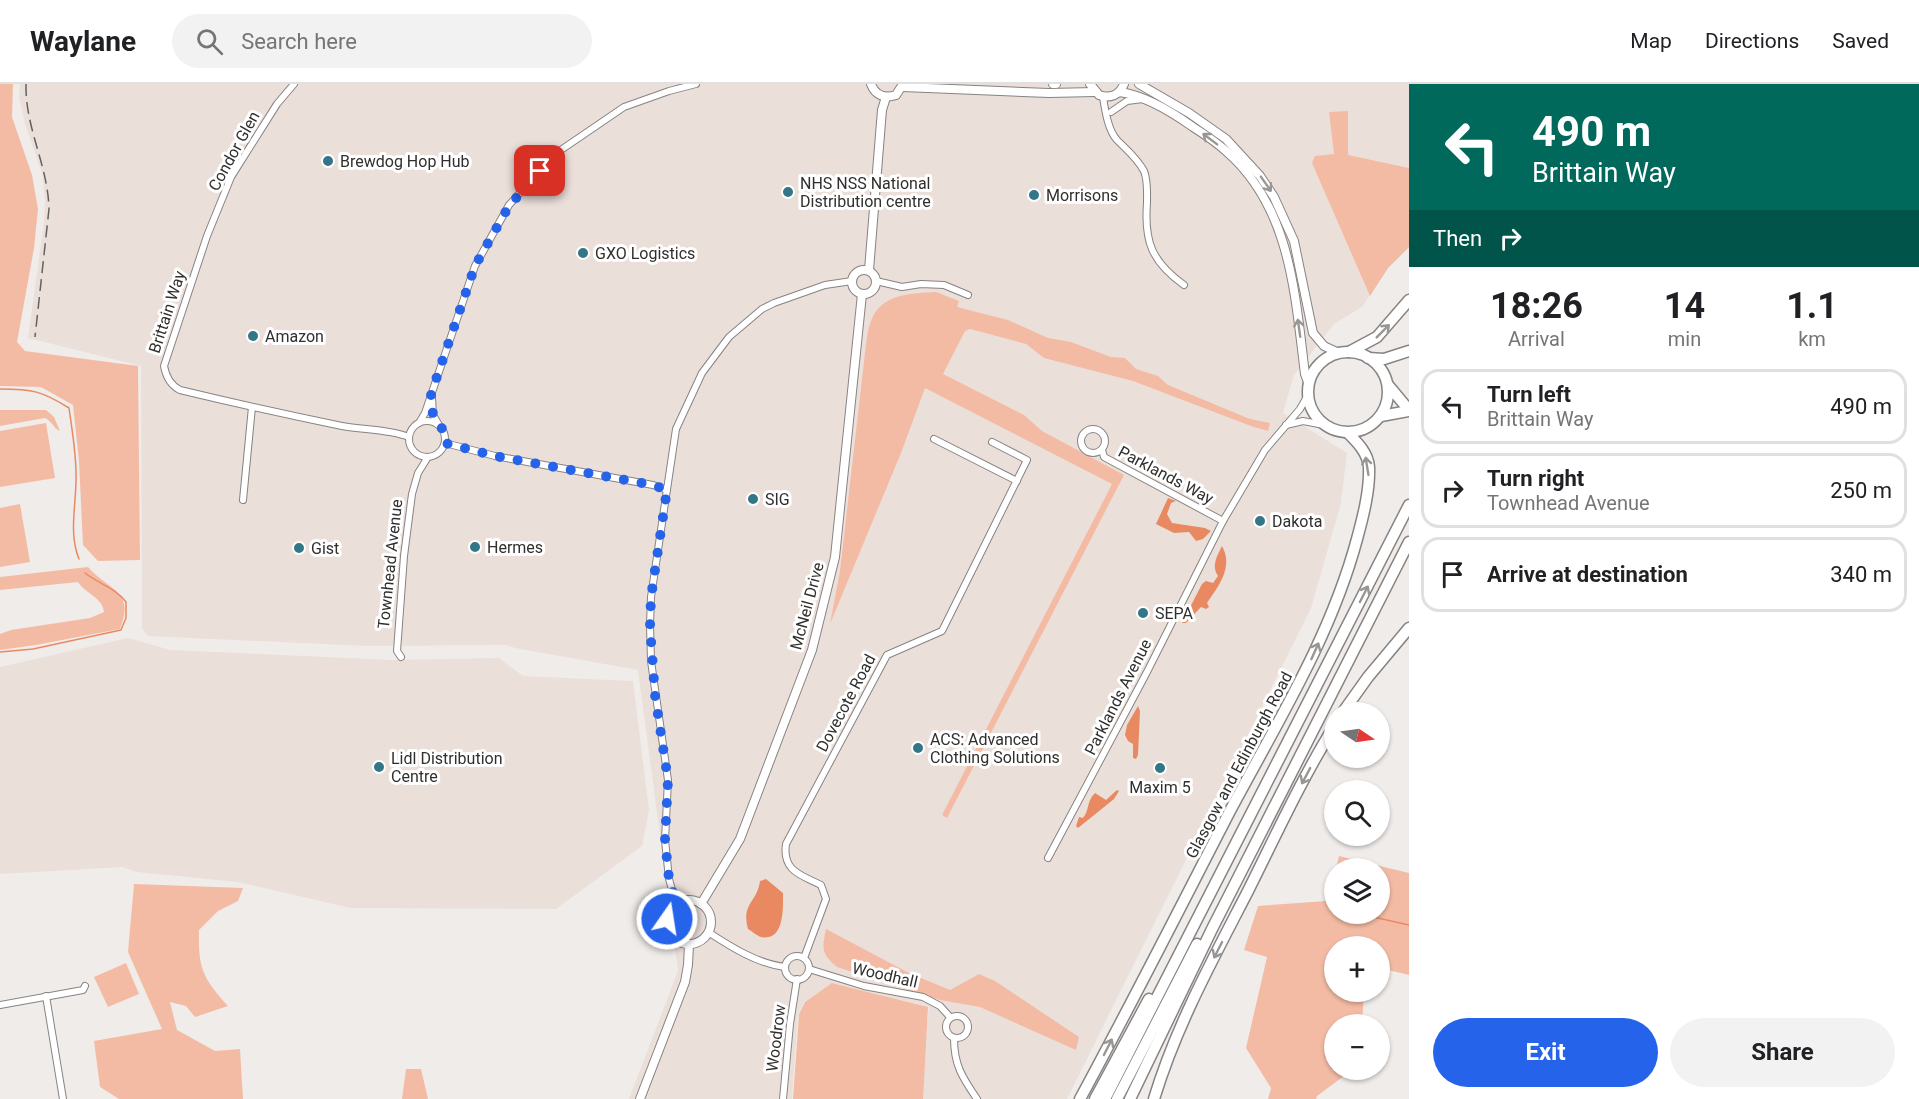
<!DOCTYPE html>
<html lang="en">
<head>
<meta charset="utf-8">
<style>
	:root { --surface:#fff; --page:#f2f2f2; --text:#202124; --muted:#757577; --line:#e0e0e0; --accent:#2563eb }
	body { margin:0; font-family:Roboto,sans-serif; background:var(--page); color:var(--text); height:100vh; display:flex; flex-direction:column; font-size:22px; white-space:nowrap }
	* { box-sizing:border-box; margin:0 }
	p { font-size:20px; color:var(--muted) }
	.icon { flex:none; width:33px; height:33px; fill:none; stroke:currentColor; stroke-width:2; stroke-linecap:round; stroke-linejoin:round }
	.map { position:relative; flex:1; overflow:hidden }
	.details { display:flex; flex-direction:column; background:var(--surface); width:510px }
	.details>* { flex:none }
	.top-card { background:#00695c; color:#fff; overflow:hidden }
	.needle { width:39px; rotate:103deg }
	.controls { position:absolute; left:1324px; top:618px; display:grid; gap:12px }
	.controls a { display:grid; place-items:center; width:66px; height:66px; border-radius:50%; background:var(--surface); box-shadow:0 2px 4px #0004; font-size:30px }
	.pin { position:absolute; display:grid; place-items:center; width:51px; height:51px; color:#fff; margin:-26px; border-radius:12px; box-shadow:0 3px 9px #0006 }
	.me { position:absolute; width:66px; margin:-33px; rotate:13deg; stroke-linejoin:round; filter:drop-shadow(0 0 4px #0008) }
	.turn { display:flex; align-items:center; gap:21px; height:126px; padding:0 24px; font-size:27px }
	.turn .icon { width:78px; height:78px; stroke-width:2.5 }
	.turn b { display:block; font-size:42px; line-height:51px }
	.then { display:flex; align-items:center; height:57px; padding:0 24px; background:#0003; gap:12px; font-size:22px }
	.eta { display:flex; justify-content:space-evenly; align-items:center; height:102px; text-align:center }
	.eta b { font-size:36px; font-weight:700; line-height:42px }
	.cta { display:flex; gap:12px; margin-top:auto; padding:12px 24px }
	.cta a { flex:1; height:69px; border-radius:36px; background:var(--accent); color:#fff; font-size:24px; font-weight:700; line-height:69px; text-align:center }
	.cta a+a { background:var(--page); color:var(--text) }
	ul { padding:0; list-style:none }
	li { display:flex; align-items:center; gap:18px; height:75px; margin:0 12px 9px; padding:0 12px; border:3px solid var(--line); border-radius:18px }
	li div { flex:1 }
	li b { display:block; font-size:22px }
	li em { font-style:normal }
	header { display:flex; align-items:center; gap:36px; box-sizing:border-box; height:84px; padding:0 30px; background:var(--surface); border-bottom:2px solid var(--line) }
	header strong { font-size:28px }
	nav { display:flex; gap:33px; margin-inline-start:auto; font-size:21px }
	.search { width:420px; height:54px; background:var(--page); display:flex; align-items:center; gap:15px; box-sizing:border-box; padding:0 21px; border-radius:33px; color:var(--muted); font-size:22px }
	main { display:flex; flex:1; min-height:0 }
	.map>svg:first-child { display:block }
</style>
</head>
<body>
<header>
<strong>Waylane</strong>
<div class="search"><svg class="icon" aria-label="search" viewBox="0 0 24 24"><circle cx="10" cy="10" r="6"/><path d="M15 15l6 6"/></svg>Search here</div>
<nav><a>Map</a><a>Directions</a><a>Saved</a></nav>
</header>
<main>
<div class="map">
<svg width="1409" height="1015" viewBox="0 0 1409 1015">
	<rect width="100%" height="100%" fill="#f0ecea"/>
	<!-- built -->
	<g fill="#ebdfda">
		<polygon points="20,0 1409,0 1409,163 1388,184 1362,223 1334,240 1294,291 1283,329 1347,369 1341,419 1311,524 1067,1015 920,1015 929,923 833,899 804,918 798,931 792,1015 629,1015 678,887 638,586 515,564 507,561 367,562 148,552 142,544 141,282 28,254 44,138 45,117 42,89 25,40 19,12"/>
		<polygon points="128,554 170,566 393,576 499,574 523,592 633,597 649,726 642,762 556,825 351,824 238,798 137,788 122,783 0,790 0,583"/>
	</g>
	<!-- green -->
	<g fill="#f4bba4">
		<polygon points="0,0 13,0 12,33 32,91 38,125 34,164 17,258 25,267 138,282 140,476 98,477 83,461 79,377 73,321 41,303 0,302"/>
		<polygon points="1348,27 1348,71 1409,84 1409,163 1388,184 1370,212 1312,79 1315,72 1334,70 1329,28"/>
		<path d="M936,208L959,217L957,223L1008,236L1048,254L1071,258L1111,273L1125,274L1136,285L1158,292L1168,301L1250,335L1270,339L1268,347L1251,342L1133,297L1044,274L1026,260L970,245L965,247L943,290L1024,331L1042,347L1124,391L947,734L942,731L1112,400L925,304L901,369L830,540L840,487L866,260C867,253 868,244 871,237C880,210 912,209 936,208Z"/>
		<path d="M0,326H46L54,333L60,347C53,344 52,337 45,334L0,342Z"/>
		<polygon points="46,339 55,394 0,403 0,347"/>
		<polygon points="20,420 30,478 0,483 0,424"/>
		<path d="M88,483C108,506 136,507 120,545L36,561L0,566V550L11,546L90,534L104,528C103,514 86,510 78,498L0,506V493Z"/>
		<polygon points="1339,772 1409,789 1409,891 1380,884 1380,862 1335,862 1335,908 1364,908 1362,940 1335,940 1335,986 1352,986 1317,1012 1316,1015 1268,1015 1271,1004 1246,964 1267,873 1244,866 1258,822 1326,817 1335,786 1335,830 1380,830 1380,784 1336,784"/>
		<path d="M134,800L243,804L238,817L218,827L199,846C198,885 203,894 228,922L195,933L186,922L170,918L177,946L215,967L240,965L243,1015H119L100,1003L94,957L162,945L128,868Z"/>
		<path d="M826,845L909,889L950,906L979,890L995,897L1079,953L1076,966L980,923L940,916L837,883C821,869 822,865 826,845Z"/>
		<polygon points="126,879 139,910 108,923 94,893"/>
		<polygon points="832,899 928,923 923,1015 793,1015 799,930 805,918"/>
		<polygon points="406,985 421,985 428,1015 402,1015"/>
	</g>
	<!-- water -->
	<g fill="#e98962">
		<polygon points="1168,414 1176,417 1171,419 1167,430 1172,439 1205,444 1211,447 1203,455 1196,457 1189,448 1174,449 1156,440"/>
		<path d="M1222,462C1234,483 1218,503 1207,519L1209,523L1206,525L1201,523L1186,539H1182L1202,500L1206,497L1213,499L1218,492C1211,482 1217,472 1222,462Z"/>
		<polygon points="1138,622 1140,627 1138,671 1136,675 1133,674 1133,660 1128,657 1125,651 1127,641"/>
		<path d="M1117,706L1119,707L1114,715L1078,744L1076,742L1079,733L1083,734C1090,725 1086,718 1095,709L1106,716Z"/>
		<path d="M766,795L783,809C783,823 785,858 761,853C757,852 752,847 748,845C741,819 757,819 760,797Z"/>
	</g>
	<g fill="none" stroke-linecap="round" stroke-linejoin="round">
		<!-- stream -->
		<g stroke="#e98962" stroke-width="1.5">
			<path d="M0,305C32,305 42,307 69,324C72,346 76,368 76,390C77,418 68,448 79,475"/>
			<polyline points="1120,367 1172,393"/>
			<path d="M0,568L33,565L121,546L126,534V518C114,503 99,500 85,489"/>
			<polyline points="1360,830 1409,841"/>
		</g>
		<defs>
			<g id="street">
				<path d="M294,0L277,20L231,93L207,152L164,282C166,293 170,301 180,306C234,319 288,331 342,342C364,346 388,345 409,353"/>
				<path d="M1103,13C1105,26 1108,46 1117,56C1127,66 1137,74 1144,87C1148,97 1147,108 1147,119C1144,158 1152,178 1184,201"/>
				<polyline points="1111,28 1127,17 1143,15"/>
				<polyline points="876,197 902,203 921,200 944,201 968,211"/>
				<polyline points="432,314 433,331 439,341"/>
				<circle cx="427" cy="355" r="18"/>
				<polyline points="419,339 425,329 475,182 509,121 555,70 624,23 669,7 696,0"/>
				<polyline points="1286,341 1303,337 1324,341"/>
				<circle cx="1093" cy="357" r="12"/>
				<polyline points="934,355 1017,397"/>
				<polyline points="445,359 495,372 653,401 667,406"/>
				<polyline points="1102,366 1104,373 1223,437"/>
				<polyline points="243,416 252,323"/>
				<polyline points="401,573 397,567 404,472 412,410 418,389 428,373"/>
				<polyline points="1048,774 1147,588 1223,437 1265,366 1300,325 1308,311"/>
				<polyline points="676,820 669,795 665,756 668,696 651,577 650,541 651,513 676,345 702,289 729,253 762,225 774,219 825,201 852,197"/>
				<path d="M708,848C731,863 758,880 785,883"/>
				<circle cx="797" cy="884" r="12"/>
				<path d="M804,874L826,815L821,801C801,791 782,787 786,760L887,571L942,547L1027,376L992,358"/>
				<polyline points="809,885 864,902 923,913 940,922 950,933"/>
				<polyline points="46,912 63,1015"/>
				<polyline points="0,921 83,906 85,902"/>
				<circle cx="957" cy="943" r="11"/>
				<path d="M954,954C954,981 962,993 977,1015"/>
				<polyline points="783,1015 790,940 797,895"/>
			</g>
			<g id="secondary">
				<path d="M871,0C875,11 884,15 896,11L903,0"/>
				<polyline points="1053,0 1056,0"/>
				<path d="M1090,0L1099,11C1110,15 1120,11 1124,0"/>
				<polyline points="1139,0 1189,29 1226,55 1260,92 1274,113 1294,157 1313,249 1324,262 1339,269"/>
				<polyline points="903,3 1049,9 1095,8"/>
				<path d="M1119,8C1145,11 1172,28 1193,43C1204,50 1216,58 1226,67C1291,123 1295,211 1305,290L1309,301"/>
				<circle cx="864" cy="198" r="12"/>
				<polyline points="869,186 882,26 886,13"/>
				<circle cx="689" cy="838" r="22"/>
				<polyline points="701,820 740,755 812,566 835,473 862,210"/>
				<polyline points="640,1015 685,898 688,881 689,860"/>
			</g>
			<g id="highway">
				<circle cx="1348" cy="308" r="40"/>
				<polyline points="1349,268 1377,253 1409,216"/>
				<polyline points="1368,274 1384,275 1409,267"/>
				<polyline points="1388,301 1409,326"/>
				<polyline points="1381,332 1409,327"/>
				<polyline points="1343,628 1368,593 1409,544"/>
				<path d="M1080,1015C1132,919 1181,822 1231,725C1278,637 1331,552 1357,455C1363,433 1370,406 1369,383C1368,369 1357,358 1348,349"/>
				<polyline points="1095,1015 1149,915"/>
				<polyline points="1105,1015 1409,421"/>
				<polyline points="1117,1015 1197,860"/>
				<polyline points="1130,1015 1212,845 1409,458"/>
				<path d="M1154,1015C1176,942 1213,875 1248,807C1276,751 1302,694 1335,641"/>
			</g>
		</defs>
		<!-- street casing -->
		<use href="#street" stroke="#878382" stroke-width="8"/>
		<!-- secondary casing -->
		<use href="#secondary" stroke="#878382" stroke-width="10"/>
		<!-- highway casing -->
		<use href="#highway" stroke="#878382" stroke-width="13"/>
		<!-- street -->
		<use href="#street" stroke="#fff" stroke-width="6"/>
		<!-- secondary -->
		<use href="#secondary" stroke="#fff" stroke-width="8"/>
		<!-- highway -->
		<use href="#highway" stroke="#fff" stroke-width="10"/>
		<!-- rail -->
		<path stroke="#646261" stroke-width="1.5" stroke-dasharray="12 6" stroke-linecap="butt" d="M26,0C25,44 48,81 49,125L35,253"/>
	</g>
	<!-- one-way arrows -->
	<defs><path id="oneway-shaft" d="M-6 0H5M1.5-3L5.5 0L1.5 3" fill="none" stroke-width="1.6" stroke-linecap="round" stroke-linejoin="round" transform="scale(1.5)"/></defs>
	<g stroke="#989796">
		<use href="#oneway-shaft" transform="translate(1210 55) rotate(-143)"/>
		<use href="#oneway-shaft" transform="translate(1266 100) rotate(55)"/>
		<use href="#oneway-shaft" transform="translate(1299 244) rotate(-98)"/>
		<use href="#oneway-shaft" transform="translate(1383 247) rotate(-45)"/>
		<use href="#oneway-shaft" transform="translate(1367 382) rotate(-99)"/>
		<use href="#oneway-shaft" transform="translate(1364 510) rotate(-63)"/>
		<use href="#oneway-shaft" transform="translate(1315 567) rotate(-66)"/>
		<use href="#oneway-shaft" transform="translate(1306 692) rotate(118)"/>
		<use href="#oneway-shaft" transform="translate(1218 866) rotate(117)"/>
		<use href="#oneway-shaft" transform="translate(1108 963) rotate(-63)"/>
	</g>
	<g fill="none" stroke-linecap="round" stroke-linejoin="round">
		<!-- route -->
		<polyline stroke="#2563eb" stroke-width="10" stroke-dasharray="0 18" points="540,87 509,122 475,182 431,310 433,331 443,346 445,359 495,372 653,401 667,406 651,513 650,542 655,611 668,696 665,756 669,795 676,820 668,829 667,835"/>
	</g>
	<!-- markers -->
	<g fill="#337687" stroke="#fff" stroke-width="2">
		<circle cx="328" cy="77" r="6"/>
		<circle cx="788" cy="108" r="6"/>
		<circle cx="1034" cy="111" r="6"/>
		<circle cx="583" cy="169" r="6"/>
		<circle cx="253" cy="252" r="6"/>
		<circle cx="753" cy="415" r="6"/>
		<circle cx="1260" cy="437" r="6"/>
		<circle cx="475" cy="463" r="6"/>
		<circle cx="299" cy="464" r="6"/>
		<circle cx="1143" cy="529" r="6"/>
		<circle cx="918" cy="664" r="6"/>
		<circle cx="379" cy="683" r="6"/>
		<circle cx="1160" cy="684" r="6"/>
	</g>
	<g text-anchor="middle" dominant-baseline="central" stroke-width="6" stroke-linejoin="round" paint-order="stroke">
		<!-- street labels -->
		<g font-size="16" fill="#302f2e" stroke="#fff">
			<text transform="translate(234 67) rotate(-61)">Condor Glen</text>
			<text transform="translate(167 228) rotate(-72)">Brittain Way</text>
			<text transform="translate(1166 391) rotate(28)">Parklands Way</text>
			<text transform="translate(390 480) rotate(-84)">Townhead Avenue</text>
			<text transform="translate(807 522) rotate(-75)">McNeil Drive</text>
			<text transform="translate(1118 613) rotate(-63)">Parklands Avenue</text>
			<text transform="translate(846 619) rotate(-62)">Dovecote Road</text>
			<text transform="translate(1239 681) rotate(-62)">Glasgow and Edinburgh Road</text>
			<text transform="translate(885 891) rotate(13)">Woodhall</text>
			<text transform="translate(776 954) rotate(-83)">Woodrow</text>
		</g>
		<!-- poi labels -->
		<g font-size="16" fill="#302f2e" stroke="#fff" text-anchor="start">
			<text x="340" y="77">Brewdog Hop Hub</text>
			<text x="800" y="99">NHS NSS National<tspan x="800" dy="18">Distribution centre</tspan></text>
			<text x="1046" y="111">Morrisons</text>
			<text x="595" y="169">GXO Logistics</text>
			<text x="265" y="252">Amazon</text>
			<text x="765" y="415">SIG</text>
			<text x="1272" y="437">Dakota</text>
			<text x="487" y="463">Hermes</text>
			<text x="311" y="464">Gist</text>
			<text x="1155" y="529">SEPA</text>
			<text x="930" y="655">ACS: Advanced<tspan x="930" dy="18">Clothing Solutions</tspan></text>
			<text x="391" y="674">Lidl Distribution<tspan x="391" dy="18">Centre</tspan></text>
			<text x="1160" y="703" text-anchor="middle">Maxim 5</text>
		</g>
	</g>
</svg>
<div class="controls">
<a><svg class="needle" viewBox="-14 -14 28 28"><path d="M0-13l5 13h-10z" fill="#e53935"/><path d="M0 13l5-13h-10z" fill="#757577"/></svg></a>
<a><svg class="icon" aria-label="search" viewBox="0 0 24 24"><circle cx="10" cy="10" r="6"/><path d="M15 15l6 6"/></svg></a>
<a><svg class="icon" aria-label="layers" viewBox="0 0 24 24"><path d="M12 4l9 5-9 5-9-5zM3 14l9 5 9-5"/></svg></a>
<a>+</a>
<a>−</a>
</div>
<div class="pin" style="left:540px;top:87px;background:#d93025"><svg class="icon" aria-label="arrive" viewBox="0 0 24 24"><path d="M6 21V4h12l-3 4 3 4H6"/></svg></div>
<svg class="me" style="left:667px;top:835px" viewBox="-20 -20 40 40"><circle r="17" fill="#2563eb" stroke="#fff" stroke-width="3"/><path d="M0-11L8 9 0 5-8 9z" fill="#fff"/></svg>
</div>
<section class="details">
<div class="top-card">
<div class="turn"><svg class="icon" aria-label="left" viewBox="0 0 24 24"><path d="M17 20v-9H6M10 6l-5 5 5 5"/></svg><div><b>490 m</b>Brittain Way</div></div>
<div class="then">Then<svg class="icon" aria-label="right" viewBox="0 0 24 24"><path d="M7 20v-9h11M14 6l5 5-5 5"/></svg></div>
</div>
<div class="eta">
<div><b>18:26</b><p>Arrival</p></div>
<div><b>14</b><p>min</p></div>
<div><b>1.1</b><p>km</p></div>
</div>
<ul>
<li><svg class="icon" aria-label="left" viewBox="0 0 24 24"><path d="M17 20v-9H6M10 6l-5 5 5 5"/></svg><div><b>Turn left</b><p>Brittain Way</p></div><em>490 m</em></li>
<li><svg class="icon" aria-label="right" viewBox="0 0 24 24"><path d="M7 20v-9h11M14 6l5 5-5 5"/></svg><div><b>Turn right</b><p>Townhead Avenue</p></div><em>250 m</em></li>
<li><svg class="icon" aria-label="arrive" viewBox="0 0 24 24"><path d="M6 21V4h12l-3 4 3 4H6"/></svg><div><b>Arrive at destination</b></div><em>340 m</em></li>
</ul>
<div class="cta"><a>Exit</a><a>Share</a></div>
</section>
</main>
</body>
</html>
